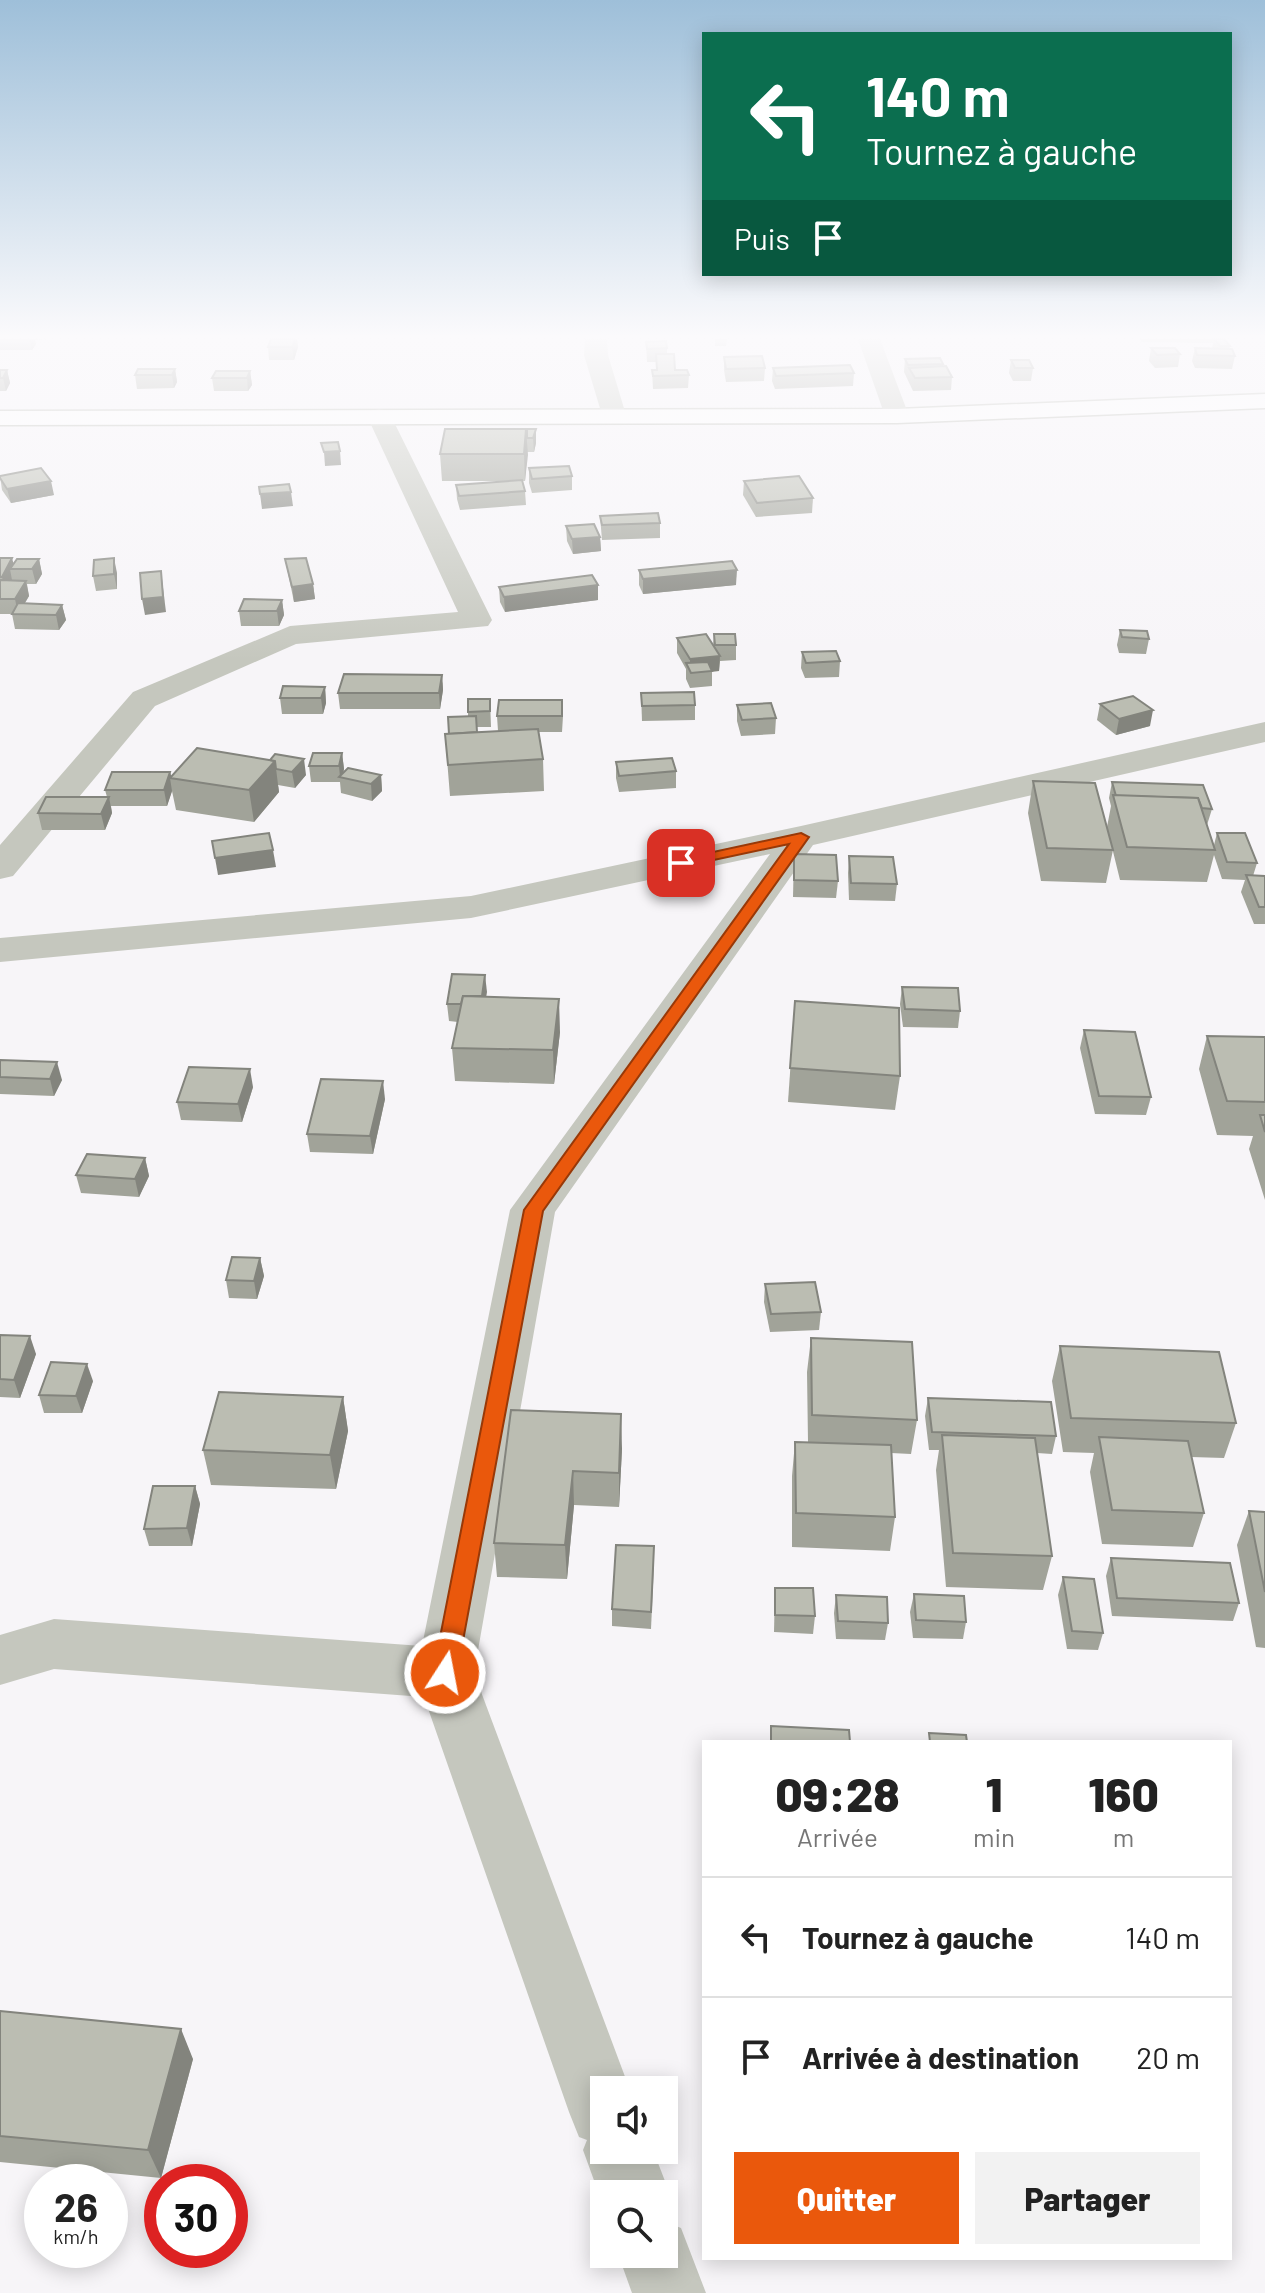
<!DOCTYPE html>
<html lang="fr">
<head>
<meta charset="utf-8">
<style>
	:root { --surface:#fff; --page:#f2f2f2; --text:#222; --muted:#767676; --line:#e0e0e0; --accent:#ea580c }
	body { margin:0; font-family:Barlow,sans-serif; background:var(--page); color:var(--text); height:100vh; display:flex; flex-direction:column; font-size:30px; white-space:nowrap }
	* { box-sizing:border-box; margin:0 }
	p { font-size:26px; color:var(--muted) }
	.icon { flex:none; width:44px; height:44px; fill:none; stroke:currentColor; stroke-width:2; stroke-linecap:round; stroke-linejoin:round }
	.map { position:relative; flex:1; overflow:hidden }
	.sheet { position:absolute; left:702px; top:1740px; width:530px; height:520px; display:flex; flex-direction:column; background:var(--surface); border-radius:0px; box-shadow:0 4px 20px #0003 }
	.sheet>* { flex:none }
	.guide { position:absolute; left:702px; top:32px; width:530px; height:244px; border-radius:0px; box-shadow:0 4px 20px #0003; background:#0b6e4f; color:#fff; overflow:hidden }
	.tools { position:absolute; left:590px; top:2076px; display:grid; gap:16px }
	.tools a { display:grid; place-items:center; width:88px; height:88px; border-radius:0px; background:var(--surface); box-shadow:0 4px 20px #0003; font-size:40px }
	.speed { position:absolute; left:24px; top:2164px; display:flex; gap:16px; font-size:40px; font-weight:700; text-align:center }
	.speed>* { display:grid; place-content:center; width:104px; height:104px; border-radius:50%; background:var(--surface); box-shadow:0 4px 20px #0003; line-height:1 }
	.speed small { font-size:20px; font-weight:400 }
	.speed .limit { border:12px solid #d22; background:#fff; color:#111 }
	.pin { position:absolute; display:grid; place-items:center; width:68px; height:68px; color:#fff; margin:-34px; border-radius:16px; box-shadow:0 4px 12px #0006 }
	.me { position:absolute; width:88px; margin:-44px; rotate:11deg; stroke-linejoin:round; filter:drop-shadow(0 0 6px #0008) }
	.turn { display:flex; align-items:center; gap:28px; height:168px; padding:0 32px; font-size:36px }
	.turn .icon { width:104px; height:104px; stroke-width:2.5 }
	.turn b { display:block; font-size:56px; line-height:68px }
	.then { display:flex; align-items:center; height:76px; padding:0 32px; background:#0003; gap:16px; font-size:30px }
	.eta { display:flex; justify-content:space-evenly; align-items:center; height:136px; text-align:center }
	.eta b { font-size:48px; font-weight:800; line-height:56px }
	.button { display:flex; gap:16px; margin-top:auto; padding:16px 32px }
	.button a { flex:1; height:92px; border-radius:0px; background:var(--accent); color:#fff; font-size:32px; font-weight:800; line-height:92px; text-align:center }
	.button a+a { background:var(--page); color:var(--text) }
	ul { padding:0; list-style:none }
	li { display:flex; align-items:center; gap:24px; height:120px; padding:0 32px; border-top:2px solid var(--line) }
	li div { flex:1 }
	li b { display:block; font-size:30px }
	li em { font-style:normal }
	.map>svg:first-child { display:block }
</style>
</head>
<body>
<div class="map">
<svg width="1265" height="2293" viewBox="0 0 1265 2293">
	<rect width="100%" height="100%" fill="#f7f5f8"/>
	<g fill="none" stroke-linecap="round" stroke-linejoin="round">
		<defs>
			<polygon id="primary" points="1265,394 1265,408 897,423 0,425 0,411 897,409"/>
		</defs>
		<!-- primary casing -->
		<use href="#primary" stroke="#b9bbb2" stroke-width="3"/>
		<!-- minor -->
		<g fill="#c5c7be" fill-rule="evenodd">
			<polygon points="585,339 607,339 608,355 626,415 623,420 605,420 602,415 584,355"/>
			<polygon points="858,339 880,339 909,416 906,421 888,421 885,416"/>
			<polygon points="379,409 388,411 391,416 492,620 488,626 296,644 155,706 13,876 0,879 0,845 133,692 290,626 458,612 367,416 370,411"/>
			<polygon points="1265,722 1265,742 813,845 555,1212 474,1673 630,2090 604,2090 604,2150 653,2150 670,2194 664,2208 664,2194 604,2194 604,2208 583,2150 587,2140 579,2137 569,2112 424,1697 54,1669 0,1685 0,1635 54,1619 422,1646 510,1210 770,854 471,918 0,962 0,938 471,896 801,826"/>
			<polygon points="664,2221 681,2228 706,2293 632,2293 618,2254 664,2254"/>
		</g>
		<!-- primary -->
		<use href="#primary" fill="#fff" fill-rule="evenodd"/>
	</g>
	<!-- wall -->
	<g fill="#a1a399">
		<polygon points="0,339 51,339 35,340 36,344 32,350 0,350"/>
		<polygon points="271,339 297,339 298,347 294,360 269,360 268,347"/>
		<polygon points="715,339 727,339 726,346 715,346"/>
		<polygon points="1140,339 1224,339 1230,346 1229,349 1235,356 1232,369 1195,368 1192,361 1195,348 1212,349 1213,343 1142,342"/>
		<polygon points="646,342 667,348 667,354 675,370 689,375 688,388 653,389 652,370 656,370 656,362 647,362"/>
		<polygon points="1151,348 1180,354 1178,367 1155,368 1149,361"/>
		<polygon points="724,357 765,368 764,381 726,382 724,370"/>
		<polygon points="905,359 943,364 943,367 952,377 951,390 913,391 904,372"/>
		<polygon points="1011,360 1033,368 1031,381 1013,381 1009,373"/>
		<polygon points="773,368 854,373 853,386 775,389 772,381"/>
		<polygon points="175,369 177,382 174,388 137,389 135,375"/>
		<polygon points="0,370 7,370 10,383 6,391 0,391"/>
		<polygon points="250,371 252,385 248,391 214,391 212,378"/>
		<polygon points="536,429 536,443 534,452 527,452 525,481 522,481 525,491 526,505 460,510 457,499 456,485 517,481 442,481 440,454"/>
		<polygon points="529,468 572,476 572,490 532,493 529,483"/>
		<polygon points="0,476 54,495 11,503 2,490"/>
		<polygon points="744,481 813,498 812,513 756,517 743,495"/>
		<polygon points="600,516 660,523 660,538 602,540"/>
		<polygon points="566,526 600,537 601,551 573,554 567,541"/>
		<polygon points="0,558 14,563 39,559 42,574 36,584 27,584 29,596 25,603 62,605 66,620 59,630 15,629 12,614 0,614"/>
		<polygon points="285,559 313,584 315,599 294,602"/>
		<polygon points="639,570 736,585 643,594 639,585"/>
		<polygon points="117,573 117,589 96,591 93,576"/>
		<polygon points="499,587 598,600 505,612 500,602"/>
		<polygon points="282,600 284,615 279,626 241,626 239,611"/>
		<polygon points="1120,630 1149,639 1146,654 1119,653 1117,645"/>
		<polygon points="714,634 736,645 736,660 720,661 719,671 712,672 712,686 690,688 686,679 686,669 677,653 677,638 713,646"/>
		<polygon points="802,652 840,661 839,677 805,678 801,668"/>
		<polygon points="442,675 443,690 440,709 340,709 338,693"/>
		<polygon points="325,687 326,703 323,714 282,714 280,698"/>
		<polygon points="641,693 695,705 695,720 642,721"/>
		<polygon points="468,699 490,699 491,727 477,727 477,732 498,731 497,716 563,716 562,732 538,732 543,759 544,791 450,796 445,734 449,734 468,716"/>
		<polygon points="1100,704 1150,726 1116,735 1097,720"/>
		<polygon points="737,705 776,718 775,734 741,736 737,721"/>
		<polygon points="197,748 306,775 295,788 278,785 279,792 254,822 176,810 172,791 167,806 111,806 112,813 105,830 42,830 38,813 107,797 105,790 171,777"/>
		<polygon points="342,753 344,769 343,773 381,775 382,791 372,801 341,793 340,782 311,782 309,766"/>
		<polygon points="616,762 676,771 676,788 619,792 616,778"/>
		<polygon points="1033,781 1113,850 1106,883 1041,881 1028,813"/>
		<polygon points="1112,782 1212,809 1207,825 1214,845 1217,833 1257,863 1253,876 1265,876 1265,924 1254,924 1241,892 1245,880 1222,879 1214,855 1207,882 1120,880 1107,827 1111,806 1109,798"/>
		<polygon points="794,854 838,881 836,898 793,897"/>
		<polygon points="849,856 897,884 895,901 849,900 848,873"/>
		<polygon points="485,975 486,997 560,1032 554,1084 455,1081 452,1048 458,1022 449,1021 447,1004"/>
		<polygon points="902,987 960,1011 958,1028 903,1027 900,1004"/>
		<polygon points="795,1001 900,1076 895,1110 788,1102"/>
		<polygon points="1084,1030 1151,1097 1146,1115 1095,1114 1080,1048"/>
		<polygon points="1207,1036 1265,1037 1265,1200 1249,1149 1253,1136 1217,1135 1199,1069"/>
		<polygon points="0,1060 62,1080 54,1096 0,1094"/>
		<polygon points="253,1087 242,1122 181,1120 177,1102"/>
		<polygon points="385,1099 373,1154 310,1152 307,1134"/>
		<polygon points="145,1158 149,1176 139,1197 81,1193 76,1175"/>
		<polygon points="260,1258 264,1276 257,1299 229,1298 226,1280"/>
		<polygon points="765,1284 821,1312 819,1330 770,1332 764,1302"/>
		<polygon points="0,1335 36,1354 20,1398 0,1397"/>
		<polygon points="811,1338 917,1420 911,1454 891,1453 895,1517 890,1551 792,1547 792,1476 795,1442 808,1442 807,1372"/>
		<polygon points="1060,1346 1236,1423 1224,1458 1191,1457 1204,1513 1193,1547 1102,1544 1090,1472 1094,1453 1063,1452 1052,1381"/>
		<polygon points="93,1381 82,1413 44,1413 39,1395"/>
		<polygon points="343,1397 348,1431 336,1489 211,1485 203,1450"/>
		<polygon points="928,1398 1056,1436 1052,1454 1037,1453 1052,1556 1043,1590 946,1587 936,1470 939,1450 929,1450 925,1416"/>
		<polygon points="511,1410 622,1449 619,1507 574,1505 567,1579 497,1577 494,1543"/>
		<polygon points="195,1486 200,1504 192,1546 149,1546 144,1529"/>
		<polygon points="1249,1511 1265,1512 1265,1648 1256,1647 1237,1545"/>
		<polygon points="1111,1558 1239,1603 1233,1621 1112,1616 1106,1576"/>
		<polygon points="654,1564 651,1629 612,1626 612,1609"/>
		<polygon points="1063,1577 1103,1633 1098,1650 1067,1649 1058,1595"/>
		<polygon points="775,1588 815,1616 813,1634 774,1632"/>
		<polygon points="914,1594 966,1622 963,1639 913,1638 910,1612"/>
		<polygon points="836,1595 888,1623 885,1640 836,1639 834,1613"/>
		<polygon points="0,2011 193,2059 161,2178 0,2162"/>
	</g>
	<!-- shaded-wall -->
	<g fill="#83847d">
		<polygon points="29,339 35,339 36,344 32,350"/>
		<polygon points="295,339 297,339 298,347 294,360 292,347"/>
		<polygon points="175,369 177,382 174,388 172,375"/>
		<polygon points="7,370 10,383 6,391 3,378"/>
		<polygon points="250,371 252,385 248,391 247,378"/>
		<polygon points="526,429 528,455 525,481 524,454"/>
		<polygon points="536,429 536,443 534,452 533,438"/>
		<polygon points="340,451 341,465 325,466 324,452"/>
		<polygon points="51,481 54,495 11,503 7,489"/>
		<polygon points="291,492 293,506 262,509 260,494"/>
		<polygon points="600,537 601,551 573,554 572,539"/>
		<polygon points="12,558 15,569 10,569 12,580 5,592 2,577"/>
		<polygon points="114,558 117,573 117,589 114,574"/>
		<polygon points="39,559 42,574 36,584 32,569"/>
		<polygon points="737,570 736,585 643,594 643,579"/>
		<polygon points="161,571 166,612 145,615 142,599"/>
		<polygon points="26,581 29,596 18,614 15,599"/>
		<polygon points="313,584 315,599 294,602 292,587"/>
		<polygon points="598,585 598,600 505,612 504,597"/>
		<polygon points="282,600 284,615 279,626 277,611"/>
		<polygon points="62,605 66,620 59,630 56,615"/>
		<polygon points="720,656 719,671 690,672 690,659"/>
		<polygon points="442,675 443,690 440,709 439,693"/>
		<polygon points="325,687 326,703 323,714 321,698"/>
		<polygon points="1153,710 1150,726 1116,735 1119,719"/>
		<polygon points="342,753 344,769 342,778 340,777 339,766"/>
		<polygon points="304,759 306,775 295,788 292,772"/>
		<polygon points="275,761 279,792 254,822 249,790"/>
		<polygon points="170,772 172,778 170,778 172,791 167,806 164,790"/>
		<polygon points="381,775 382,791 372,801 371,784"/>
		<polygon points="109,797 112,813 105,830 101,814"/>
		<polygon points="273,850 276,867 218,875 215,858"/>
		<polygon points="485,975 487,992 482,1022 481,1005"/>
		<polygon points="559,999 560,1032 554,1084 553,1050"/>
		<polygon points="57,1062 62,1080 54,1096 50,1079"/>
		<polygon points="250,1069 253,1087 242,1122 238,1104"/>
		<polygon points="383,1081 385,1099 373,1154 370,1136"/>
		<polygon points="145,1158 149,1176 139,1197 135,1179"/>
		<polygon points="260,1258 264,1276 257,1299 254,1281"/>
		<polygon points="30,1336 36,1354 20,1398 14,1380"/>
		<polygon points="87,1364 93,1381 82,1413 76,1396"/>
		<polygon points="343,1397 348,1431 336,1489 330,1455"/>
		<polygon points="621,1414 622,1449 619,1507 619,1473"/>
		<polygon points="573,1471 574,1505 567,1579 565,1545"/>
		<polygon points="195,1486 200,1504 192,1546 187,1528"/>
		<polygon points="181,2029 193,2059 161,2178 148,2150"/>
	</g>
	<!-- building -->
	<g fill="#bbbdb2" stroke="#83847d" stroke-width="2">
		<polygon points="271,339 295,339 292,347 268,347"/>
		<polygon points="1214,339 1224,339 1230,346 1220,346"/>
		<polygon points="666,341 667,348 647,349 646,342"/>
		<polygon points="1151,348 1175,348 1180,354 1157,355"/>
		<polygon points="1195,348 1232,349 1235,356 1197,355"/>
		<polygon points="656,354 674,354 675,370 687,370 689,375 653,376 652,370 657,370"/>
		<polygon points="762,356 765,368 726,369 724,357"/>
		<polygon points="940,358 943,364 908,365 905,359"/>
		<polygon points="1011,360 1029,360 1033,368 1015,368"/>
		<polygon points="850,365 854,373 776,376 773,368"/>
		<polygon points="946,366 952,377 915,378 909,368"/>
		<polygon points="138,369 175,369 172,375 135,375"/>
		<polygon points="0,370 7,370 3,378 0,378"/>
		<polygon points="216,371 250,371 247,378 212,378"/>
		<polygon points="445,429 526,429 524,454 440,454"/>
		<polygon points="527,429 536,429 533,438 527,438"/>
		<polygon points="338,442 340,451 324,452 321,443"/>
		<polygon points="569,466 572,476 532,479 529,468"/>
		<polygon points="41,468 51,481 7,489 0,478 0,476"/>
		<polygon points="799,476 813,498 757,503 744,481"/>
		<polygon points="522,480 525,491 459,496 456,485"/>
		<polygon points="289,484 291,492 260,494 259,487"/>
		<polygon points="658,513 660,523 602,525 600,516"/>
		<polygon points="594,524 600,537 572,539 566,526"/>
		<polygon points="0,558 12,558 2,577 0,577"/>
		<polygon points="114,558 114,574 93,576 94,560"/>
		<polygon points="306,558 313,584 292,587 285,559"/>
		<polygon points="17,559 39,559 32,569 10,569"/>
		<polygon points="732,561 737,570 643,579 639,570"/>
		<polygon points="161,571 163,597 142,599 140,573"/>
		<polygon points="592,575 598,585 504,597 499,587"/>
		<polygon points="0,580 26,581 15,599 0,599"/>
		<polygon points="244,599 282,600 277,611 239,611"/>
		<polygon points="18,603 62,605 56,615 12,614"/>
		<polygon points="1120,630 1147,631 1149,639 1122,637"/>
		<polygon points="706,634 720,656 690,659 677,638"/>
		<polygon points="714,634 735,634 736,645 715,645"/>
		<polygon points="836,651 840,661 806,663 802,652"/>
		<polygon points="708,662 712,671 691,673 686,663"/>
		<polygon points="344,674 442,675 439,693 338,693"/>
		<polygon points="283,686 325,687 321,698 280,698"/>
		<polygon points="694,692 695,705 642,706 641,693"/>
		<polygon points="1133,696 1153,710 1119,719 1100,704"/>
		<polygon points="468,699 490,699 490,711 468,712"/>
		<polygon points="499,700 562,700 562,716 497,716"/>
		<polygon points="771,703 776,718 742,720 737,705"/>
		<polygon points="476,716 477,732 449,734 448,717"/>
		<polygon points="538,729 543,759 448,765 445,734"/>
		<polygon points="197,748 275,761 249,790 170,778"/>
		<polygon points="313,753 342,753 339,766 309,766"/>
		<polygon points="275,754 304,759 292,772 276,769 275,761 270,760"/>
		<polygon points="672,758 676,771 619,776 616,762"/>
		<polygon points="348,768 381,775 371,784 339,777"/>
		<polygon points="112,772 170,772 164,790 105,790"/>
		<polygon points="1033,781 1095,783 1113,850 1047,848"/>
		<polygon points="1112,782 1203,785 1212,809 1202,808 1198,798 1116,796"/>
		<polygon points="1113,795 1198,798 1215,850 1127,847"/>
		<polygon points="46,797 109,797 101,814 38,813"/>
		<polygon points="269,833 273,850 215,858 212,841"/>
		<polygon points="1217,833 1245,833 1257,863 1227,862"/>
		<polygon points="794,854 836,855 838,881 794,880"/>
		<polygon points="849,856 893,857 897,884 851,883"/>
		<polygon points="1246,875 1265,876 1265,907 1259,907"/>
		<polygon points="452,974 485,975 482,996 463,996 461,1004 447,1004"/>
		<polygon points="902,987 958,988 960,1011 905,1009"/>
		<polygon points="463,996 559,999 553,1050 452,1048"/>
		<polygon points="795,1001 899,1008 900,1076 790,1068"/>
		<polygon points="1084,1030 1135,1032 1151,1097 1099,1096"/>
		<polygon points="1207,1036 1265,1037 1265,1102 1227,1101"/>
		<polygon points="0,1060 57,1062 50,1079 0,1077"/>
		<polygon points="189,1067 250,1069 238,1104 177,1102"/>
		<polygon points="321,1079 383,1081 370,1136 307,1134"/>
		<polygon points="1260,1115 1265,1115 1265,1132"/>
		<polygon points="87,1154 145,1158 135,1179 76,1175"/>
		<polygon points="232,1257 260,1258 254,1281 226,1280"/>
		<polygon points="815,1282 821,1312 771,1314 765,1284"/>
		<polygon points="0,1335 30,1336 14,1380 0,1379"/>
		<polygon points="811,1338 912,1342 917,1420 812,1415"/>
		<polygon points="1060,1346 1219,1352 1236,1423 1071,1418"/>
		<polygon points="51,1362 87,1364 76,1396 39,1395"/>
		<polygon points="219,1392 343,1397 330,1455 203,1450"/>
		<polygon points="928,1398 1051,1402 1056,1436 932,1432"/>
		<polygon points="511,1410 621,1414 619,1473 573,1471 565,1545 494,1543"/>
		<polygon points="942,1435 1035,1438 1052,1556 953,1553"/>
		<polygon points="1099,1437 1188,1441 1204,1513 1112,1510"/>
		<polygon points="795,1442 891,1445 895,1517 796,1513"/>
		<polygon points="153,1486 195,1486 187,1528 144,1529"/>
		<polygon points="1249,1511 1265,1512 1265,1592"/>
		<polygon points="616,1545 654,1546 651,1612 612,1609"/>
		<polygon points="1111,1558 1230,1563 1239,1603 1117,1598"/>
		<polygon points="1063,1577 1094,1579 1103,1633 1072,1631"/>
		<polygon points="775,1588 813,1588 815,1616 775,1615"/>
		<polygon points="914,1594 964,1596 966,1622 916,1620"/>
		<polygon points="836,1595 887,1597 888,1623 838,1621"/>
		<polygon points="771,1726 849,1730 850,1742 771,1742"/>
		<polygon points="929,1733 966,1735 967,1742 930,1742"/>
		<polygon points="0,2011 181,2029 148,2150 0,2136"/>
	</g>
	<!-- sky -->
	<linearGradient id="sky" x2="0" y2="1"><stop stop-color="#9ebfd9"/><stop offset="0.51" stop-color="#fbfafc"/><stop offset="1" stop-color="#fbfafc" stop-opacity="0"/></linearGradient>
	<rect width="1265" height="660" fill="url(#sky)"/>
	<!-- route -->
	<polygon fill="#ea580c" stroke="#983908" stroke-width="2" points="801,833 809,837 543,1211 457,1673 454,1680 445,1683 437,1680 433,1673 524,1210 789,844 681,867 676,866 676,860"/>
</svg>
<div class="tools">
<a><svg class="icon" aria-label="sound" viewBox="0 0 24 24"><path d="M4 9h4l5-4v14l-5-4H4zM17 9q2 3 0 6"/></svg></a>
<a><svg class="icon" aria-label="search" viewBox="0 0 24 24"><circle cx="10" cy="10" r="6"/><path d="M15 15l6 6"/></svg></a>
</div>
<div class="speed"><div>26<small>km/h</small></div><div class="limit">30</div></div>
<div class="pin" style="left:681px;top:863px;background:#d93025"><svg class="icon" aria-label="arrive" viewBox="0 0 24 24"><path d="M6 21V4h12l-3 4 3 4H6"/></svg></div>
<svg class="me" style="left:445px;top:1673px" viewBox="-20 -20 40 40"><circle r="17" fill="#ea580c" stroke="#fff" stroke-width="3"/><path d="M0-11L8 9 0 5-8 9z" fill="#fff"/></svg>
<div class="guide">
<div class="turn"><svg class="icon" aria-label="left" viewBox="0 0 24 24"><path d="M17 20v-9H6M10 6l-5 5 5 5"/></svg><div><b>140 m</b>Tournez à gauche</div></div>
<div class="then">Puis<svg class="icon" aria-label="arrive" viewBox="0 0 24 24"><path d="M6 21V4h12l-3 4 3 4H6"/></svg></div>
</div>
<section class="sheet">
<div class="eta">
<div><b>09:28</b><p>Arrivée</p></div>
<div><b>1</b><p>min</p></div>
<div><b>160</b><p>m</p></div>
</div>
<ul>
<li><svg class="icon" aria-label="left" viewBox="0 0 24 24"><path d="M17 20v-9H6M10 6l-5 5 5 5"/></svg><div><b>Tournez à gauche</b></div><em>140 m</em></li>
<li><svg class="icon" aria-label="arrive" viewBox="0 0 24 24"><path d="M6 21V4h12l-3 4 3 4H6"/></svg><div><b>Arrivée à destination</b></div><em>20 m</em></li>
</ul>
<div class="button"><a>Quitter</a><a>Partager</a></div>
</section>
</div>
</body>
</html>
